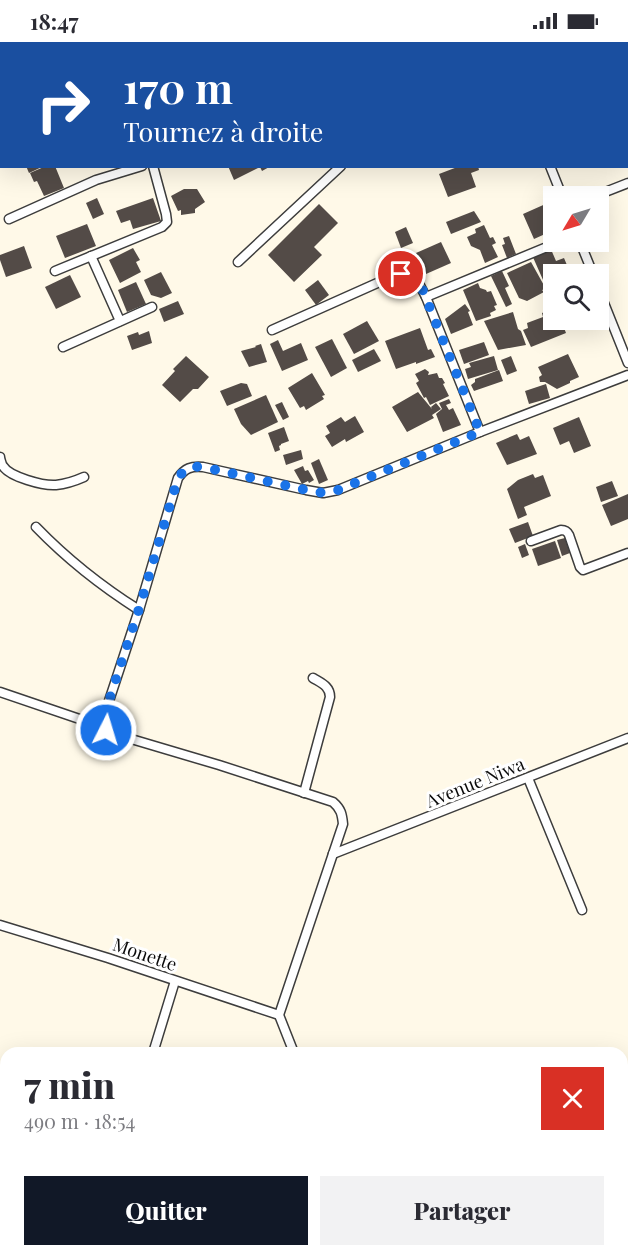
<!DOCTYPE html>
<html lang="fr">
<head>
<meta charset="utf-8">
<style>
	:root { --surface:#fff; --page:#f2f2f3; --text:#2b2b33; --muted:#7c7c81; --accent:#111827 }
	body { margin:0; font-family:"Playfair Display",serif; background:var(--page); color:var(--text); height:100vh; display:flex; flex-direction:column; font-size:22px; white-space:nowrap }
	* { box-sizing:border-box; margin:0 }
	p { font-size:20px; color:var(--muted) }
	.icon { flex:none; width:33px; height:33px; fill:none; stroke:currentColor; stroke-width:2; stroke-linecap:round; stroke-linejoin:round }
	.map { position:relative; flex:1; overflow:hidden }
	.side { position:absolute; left:0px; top:1005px; width:628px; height:210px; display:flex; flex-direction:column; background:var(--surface); border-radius:18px 18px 0 0; box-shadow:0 6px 24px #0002 }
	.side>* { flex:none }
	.guide { position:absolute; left:0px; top:0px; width:628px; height:126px; box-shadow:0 6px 24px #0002; background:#1a4fa0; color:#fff; overflow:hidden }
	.needle { width:39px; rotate:232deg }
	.fabs { position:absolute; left:543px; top:144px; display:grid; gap:12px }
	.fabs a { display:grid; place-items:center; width:66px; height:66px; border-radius:0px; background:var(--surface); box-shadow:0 6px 24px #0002; font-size:30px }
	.pin { position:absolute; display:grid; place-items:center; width:51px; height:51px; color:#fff; margin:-26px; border:3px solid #fff; border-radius:50%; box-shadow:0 2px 6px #0007 }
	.me { position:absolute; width:66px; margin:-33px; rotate:5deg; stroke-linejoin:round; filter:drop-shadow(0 0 4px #0008) }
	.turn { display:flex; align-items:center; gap:21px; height:126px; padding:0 24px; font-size:27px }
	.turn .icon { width:78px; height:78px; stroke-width:2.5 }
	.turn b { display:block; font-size:42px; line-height:51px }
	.round { display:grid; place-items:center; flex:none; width:63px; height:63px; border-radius:0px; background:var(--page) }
	.head { display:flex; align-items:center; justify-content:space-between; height:102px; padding:0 24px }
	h1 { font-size:36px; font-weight:800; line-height:45px }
	.button { display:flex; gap:12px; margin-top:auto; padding:12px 24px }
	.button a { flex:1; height:69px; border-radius:0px; background:var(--accent); color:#fff; font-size:24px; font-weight:800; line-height:69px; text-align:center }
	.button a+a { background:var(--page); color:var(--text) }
	.status { display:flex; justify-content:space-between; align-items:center; height:42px; padding:0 30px; background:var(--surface); direction:ltr }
	.status svg { height:16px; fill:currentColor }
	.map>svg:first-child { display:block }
</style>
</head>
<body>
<div class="status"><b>18:47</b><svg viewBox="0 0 49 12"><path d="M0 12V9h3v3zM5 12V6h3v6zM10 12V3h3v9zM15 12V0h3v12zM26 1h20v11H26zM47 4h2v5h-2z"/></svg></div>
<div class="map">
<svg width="628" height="1215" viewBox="0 0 628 1215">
	<rect width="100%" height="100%" fill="#fff9e8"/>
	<!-- building -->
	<g fill="#534b47">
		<polygon points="26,124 44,124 29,131"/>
		<polygon points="46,124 55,124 64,146 44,154 37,139 34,140 30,131"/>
		<polygon points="228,124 271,124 262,129 260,125 234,138"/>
		<polygon points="460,124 478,124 479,128 471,131 476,145 448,155 439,132"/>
		<polygon points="184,147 197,147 205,160 195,167 195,171 181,173 181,168 178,169 171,154"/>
		<polygon points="97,156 104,172 93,177 86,161"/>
		<polygon points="153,156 161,179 133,187 130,178 121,181 116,169"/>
		<polygon points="550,160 553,168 550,170 554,177 554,188 534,197 523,172"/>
		<polygon points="319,162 338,181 314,205 322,213 294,240 268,213"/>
		<polygon points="474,169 481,180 451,192 446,180"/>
		<polygon points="87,182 96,204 65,216 56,194"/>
		<polygon points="484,183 490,196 493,195 496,201 492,203 498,215 485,221 480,208 471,204 467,195 476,191 475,187"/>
		<polygon points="406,185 413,201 401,206 395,190"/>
		<polygon points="509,194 516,212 507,216 502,203 505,202 503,196"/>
		<polygon points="441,200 451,221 426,232 416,211"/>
		<polygon points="24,204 32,226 6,235 0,218 0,213"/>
		<polygon points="550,205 556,219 564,216 569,228 564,230 565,232 554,232 554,244 547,247 532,213"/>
		<polygon points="133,206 140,218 136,220 141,230 120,241 109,218"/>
		<polygon points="531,220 546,247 542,248 544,250 527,259 519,256 507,231"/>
		<polygon points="502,229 509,244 505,246 512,262 506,265 491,234"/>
		<polygon points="161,230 172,251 161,256 151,253 144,238"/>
		<polygon points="70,233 81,255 56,267 45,245"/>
		<polygon points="318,238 329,253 316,263 305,248"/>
		<polygon points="136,240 146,262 127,270 118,248"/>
		<polygon points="478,241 480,246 486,248 487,250 491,249 497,263 494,264 496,268 490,271 491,274 476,279 463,248"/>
		<polygon points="178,259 184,272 164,280 159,267"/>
		<polygon points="465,262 470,269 468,270 473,283 451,292 445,277"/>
		<polygon points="554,266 554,278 561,278 566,291 531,305 523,288 528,286 527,281 543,275 542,271"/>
		<polygon points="513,270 518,287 521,289 526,303 498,308 484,279"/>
		<polygon points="570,278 590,278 574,285"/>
		<polygon points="367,279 379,299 354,312 343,292"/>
		<polygon points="420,286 428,308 431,307 435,315 416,322 416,320 396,327 385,299"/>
		<polygon points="149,289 152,301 132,308 127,294 138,290 139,293"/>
		<polygon points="332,297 347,326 331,335 315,305"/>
		<polygon points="278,298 283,309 301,301 308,318 282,329 270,302"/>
		<polygon points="484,300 489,313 464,322 459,308"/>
		<polygon points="261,302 267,320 249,325 241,309 256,305 255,304"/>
		<polygon points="374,307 381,319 358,330 352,318"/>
		<polygon points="568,312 579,335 570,339 570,341 557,347 545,340 540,340 539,335 542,333 538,325"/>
		<polygon points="186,314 209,335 198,347 193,347 180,360 162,343 175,329 173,327"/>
		<polygon points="494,314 498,328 468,337 465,327 471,325 469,321"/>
		<polygon points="511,314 517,329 507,333 501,318"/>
		<polygon points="425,327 429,330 428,333 437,331 439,336 442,336 445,341 443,342 449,354 430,363 426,355 424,356 416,341 419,339 415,332"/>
		<polygon points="499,328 503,339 474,349 471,343 475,340 475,337"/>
		<polygon points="312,331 325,353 322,354 324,357 306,368 304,364 300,366 288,346"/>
		<polygon points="241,341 247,342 252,354 227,364 220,349"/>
		<polygon points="546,342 550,356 529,362 525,349"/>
		<polygon points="418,350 432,367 431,365 436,361 441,367 432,373 434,376 407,390 392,365"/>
		<polygon points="266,353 278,380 251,393 241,382 234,367"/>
		<polygon points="449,357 451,361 446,363 449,368 453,366 461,383 443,390 436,372 442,367 439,361"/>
		<polygon points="282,360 289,375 283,378 275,363"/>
		<polygon points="355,374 364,390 346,400 345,397 332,405 325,394 330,391 326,384 341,375 345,380"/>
		<polygon points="579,375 591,404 574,411 569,399 560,403 553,386"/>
		<polygon points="284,385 289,399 281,402 281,403 279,404 280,408 275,410 268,391"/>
		<polygon points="517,392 520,398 529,394 537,412 507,423 496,401"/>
		<polygon points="301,408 303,417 286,423 283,413"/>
		<polygon points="319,417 328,438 319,442 311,421"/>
		<polygon points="303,424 305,429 308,428 314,438 309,441 308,439 302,442 294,428"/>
		<polygon points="533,432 535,436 543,433 551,454 524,465 527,473 518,477 507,447 518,438"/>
		<polygon points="612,439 618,454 601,460 596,445"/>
		<polygon points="628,452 628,477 611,484 602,463"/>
		<polygon points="528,480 533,494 515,501 509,487"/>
		<polygon points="565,496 570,511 562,514 557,498"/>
		<polygon points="555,499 561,516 538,524 532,507"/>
		<polygon points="525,502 529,513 522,516 518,505"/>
	</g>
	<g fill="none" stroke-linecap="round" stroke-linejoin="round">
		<defs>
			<polyline id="service" points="0,1181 6,1183"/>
			<g id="minor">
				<polyline points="4,0 5,2"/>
				<polyline points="324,0 325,2"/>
				<polyline points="499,0 500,2"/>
				<polyline points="449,2 453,0"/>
				<polyline points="568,2 571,0"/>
				<polyline points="550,124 562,154"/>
				<polyline points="595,154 628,141"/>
				<polyline points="9,177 96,138 142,124"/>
				<polyline points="580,200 593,232"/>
				<polyline points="91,214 120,279"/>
				<polyline points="238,220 341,124"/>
				<polyline points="55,229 162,185 167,180 166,172 153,124"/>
				<polyline points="598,246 628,321"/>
				<polyline points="426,255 559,200"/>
				<polyline points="272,288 393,234 401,232 416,236 426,255 480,390"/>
				<polyline points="63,305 152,265"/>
				<path d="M0,415C0,417 2,423 3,424C9,435 44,444 56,443C66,442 75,439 84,435"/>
				<path d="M36,485C67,517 101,544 139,568"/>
				<path d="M531,499L561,488C565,488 567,489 569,493L580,525L583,528L628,511"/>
				<path d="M0,650L103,685L111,691L219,723L333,760C341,767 342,772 343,782L279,973L294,1011"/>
				<path d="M103,685V677L139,568L178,436C185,426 191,424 203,425L306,448L323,451L338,448L480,390L628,333"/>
				<polyline points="528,736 582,868"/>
				<path d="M304,751L330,655C330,644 321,641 313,636"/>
				<polyline points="333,812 628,696"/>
				<polyline points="0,883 108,916 279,973"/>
				<polyline points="153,1011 175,939"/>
				<polyline points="0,1090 6,1090"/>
				<polyline points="622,1097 628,1094"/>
				<polyline points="622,1117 628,1128"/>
				<polyline points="385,1215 397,1209"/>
			</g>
		</defs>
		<!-- service casing -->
		<use href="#service" stroke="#3d3d3d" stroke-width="7"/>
		<!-- minor casing -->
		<use href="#minor" stroke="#3d3d3d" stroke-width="11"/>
		<!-- service -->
		<use href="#service" stroke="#fff" stroke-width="4"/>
		<!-- minor -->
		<use href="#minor" stroke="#fff" stroke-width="8"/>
	</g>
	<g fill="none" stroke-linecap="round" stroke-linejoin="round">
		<!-- route -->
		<path stroke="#1a73e8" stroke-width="10" stroke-dasharray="0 18" d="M106,688L103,685V677L139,567L178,436C185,426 191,424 203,425L306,448L323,451L338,448L480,390L421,244L416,236L401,232"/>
	</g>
	<g text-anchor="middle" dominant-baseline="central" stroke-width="6" stroke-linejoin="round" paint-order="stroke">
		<!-- street labels -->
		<g font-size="18" fill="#0a0a0a" stroke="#fff">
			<text transform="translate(475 740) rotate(-22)">Avenue Niwa</text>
			<text transform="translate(145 912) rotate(19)">Monette</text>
		</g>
	</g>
</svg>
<div class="fabs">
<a><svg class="needle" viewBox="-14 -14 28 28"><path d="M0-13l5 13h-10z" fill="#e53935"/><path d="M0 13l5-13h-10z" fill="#7c7c81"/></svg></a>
<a><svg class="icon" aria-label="search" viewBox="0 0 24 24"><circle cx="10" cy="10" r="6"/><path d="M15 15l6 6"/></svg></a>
</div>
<div class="pin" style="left:401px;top:232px;background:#d93025"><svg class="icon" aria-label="arrive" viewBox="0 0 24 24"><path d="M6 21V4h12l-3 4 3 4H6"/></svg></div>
<svg class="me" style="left:106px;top:688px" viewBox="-20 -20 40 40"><circle r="17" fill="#1a73e8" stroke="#fff" stroke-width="3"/><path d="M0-11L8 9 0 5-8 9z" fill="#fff"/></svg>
<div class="guide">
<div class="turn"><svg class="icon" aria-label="right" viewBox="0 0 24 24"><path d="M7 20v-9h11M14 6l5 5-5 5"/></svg><div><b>170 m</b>Tournez à droite</div></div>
</div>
<section class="side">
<div class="head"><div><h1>7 min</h1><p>490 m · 18:54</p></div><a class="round" style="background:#d93025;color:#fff"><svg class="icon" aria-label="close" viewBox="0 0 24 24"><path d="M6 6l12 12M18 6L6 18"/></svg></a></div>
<div class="button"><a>Quitter</a><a>Partager</a></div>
</section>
</div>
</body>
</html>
